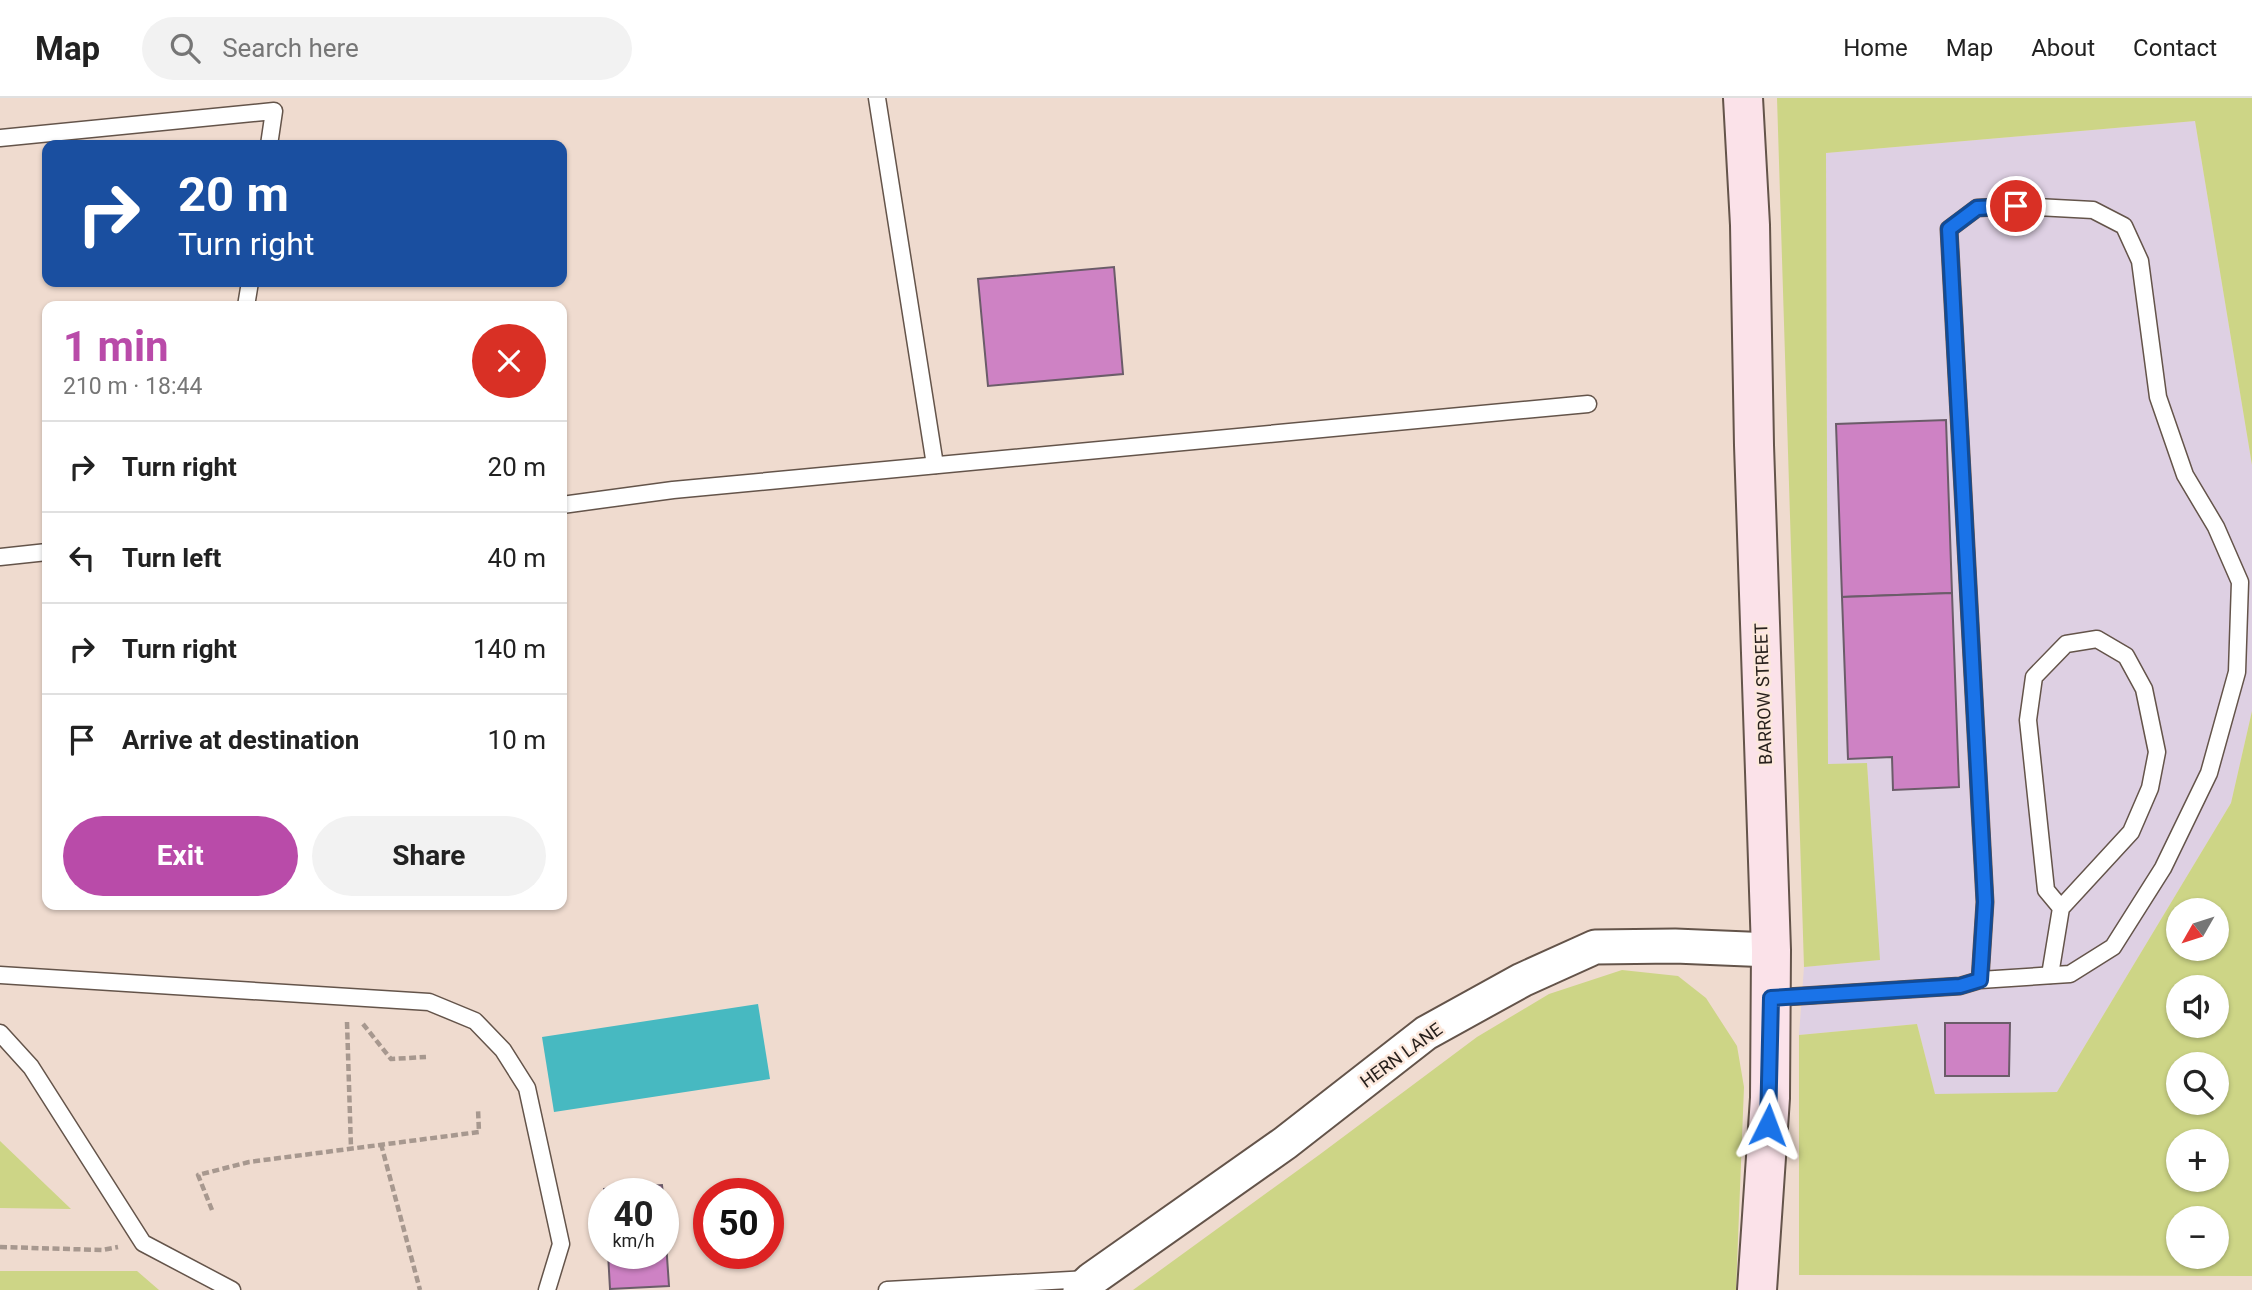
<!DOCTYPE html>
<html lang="en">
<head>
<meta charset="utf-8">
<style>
	:root { --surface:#fff; --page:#f2f2f2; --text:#222; --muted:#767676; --line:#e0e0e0; --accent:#b94ba9 }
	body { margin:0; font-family:Roboto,sans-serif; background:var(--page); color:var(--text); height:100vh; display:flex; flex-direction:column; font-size:26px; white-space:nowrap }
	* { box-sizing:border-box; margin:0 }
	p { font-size:23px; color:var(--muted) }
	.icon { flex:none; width:38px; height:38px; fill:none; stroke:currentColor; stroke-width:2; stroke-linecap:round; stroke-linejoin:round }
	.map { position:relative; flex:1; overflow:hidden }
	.drawer { position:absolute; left:42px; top:203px; width:525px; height:609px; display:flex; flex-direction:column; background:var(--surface); border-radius:14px; box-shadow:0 2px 5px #0004 }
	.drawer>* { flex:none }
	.hud { position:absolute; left:42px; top:42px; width:525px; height:147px; border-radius:14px; box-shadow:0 2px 5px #0004; background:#1a4fa0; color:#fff; overflow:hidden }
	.needle { width:46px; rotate:231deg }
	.fabs { position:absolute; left:2166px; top:800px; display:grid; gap:14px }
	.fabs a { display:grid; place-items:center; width:63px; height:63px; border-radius:50%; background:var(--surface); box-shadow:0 2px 5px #0004; font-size:35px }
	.speed { position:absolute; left:588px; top:1080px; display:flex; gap:14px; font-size:35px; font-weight:700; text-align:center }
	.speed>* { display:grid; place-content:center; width:91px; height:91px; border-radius:50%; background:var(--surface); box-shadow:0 2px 5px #0004; line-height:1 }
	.speed small { font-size:18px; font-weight:400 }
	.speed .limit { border:10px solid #d22; background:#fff; color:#111 }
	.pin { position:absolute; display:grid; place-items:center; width:60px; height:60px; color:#fff; margin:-30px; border:4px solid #fff; border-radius:50%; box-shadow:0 2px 7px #0007 }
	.me { position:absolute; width:77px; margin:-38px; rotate:3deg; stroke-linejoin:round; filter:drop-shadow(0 0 5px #0008) }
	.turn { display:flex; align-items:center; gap:24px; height:147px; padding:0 21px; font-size:32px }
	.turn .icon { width:91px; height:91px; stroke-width:2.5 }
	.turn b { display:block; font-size:49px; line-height:60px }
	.round { display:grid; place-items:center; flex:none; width:74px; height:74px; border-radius:37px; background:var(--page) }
	.summary { display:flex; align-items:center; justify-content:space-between; height:119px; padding:0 21px }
	h1 { font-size:42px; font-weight:700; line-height:52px; color:var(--accent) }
	.button { display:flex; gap:14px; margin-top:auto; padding:14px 21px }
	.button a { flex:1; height:80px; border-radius:42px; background:var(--accent); color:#fff; font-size:28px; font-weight:700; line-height:80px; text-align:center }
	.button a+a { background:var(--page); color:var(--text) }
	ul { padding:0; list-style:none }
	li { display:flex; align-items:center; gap:21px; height:91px; padding:0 21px; border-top:2px solid var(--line) }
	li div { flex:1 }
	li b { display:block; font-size:26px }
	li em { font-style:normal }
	header { display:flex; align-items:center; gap:42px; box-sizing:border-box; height:98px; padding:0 35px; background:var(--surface); border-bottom:2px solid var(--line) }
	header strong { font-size:33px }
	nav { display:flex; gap:38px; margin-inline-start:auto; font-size:24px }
	.search { width:490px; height:63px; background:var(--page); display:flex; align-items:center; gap:18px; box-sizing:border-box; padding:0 24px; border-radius:38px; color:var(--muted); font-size:26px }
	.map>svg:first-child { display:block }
</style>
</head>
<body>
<header>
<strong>Map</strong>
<div class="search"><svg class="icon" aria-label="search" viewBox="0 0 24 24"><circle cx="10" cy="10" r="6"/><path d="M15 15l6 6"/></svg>Search here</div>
<nav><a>Home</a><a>Map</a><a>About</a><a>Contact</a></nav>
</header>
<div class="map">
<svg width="2252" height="1192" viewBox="0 0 2252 1192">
	<rect width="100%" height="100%" fill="#efdbcf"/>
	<!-- industrial -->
	<polygon fill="#ded0e3" points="2195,23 2252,367 2252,613 2231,705 2057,994 1935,997 1917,926 1799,937 1804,869 1879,862 1867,666 1828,666 1826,55"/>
	<!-- green -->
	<g fill="#cdd586" fill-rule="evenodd">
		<polygon points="1777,0 2252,0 2252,367 2195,23 1826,55 1828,666 1867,665 1880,862 1804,869"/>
		<path d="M2252,613V1178L1799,1177V937L1917,926L1935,996L2057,994L2231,705ZM2179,812H2217V850H2179ZM2179,889H2217V928H2179ZM2217,966V1004H2179V966ZM2217,1043V1082H2179V1043ZM2179,1120H2217V1158H2179Z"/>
		<polygon points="1622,872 1678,878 1706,900 1737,948 1744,989 1736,1192 1133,1192 1319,1057 1477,939 1549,896"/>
		<polygon points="0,1043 71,1111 0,1110"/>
		<polygon points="0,1173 137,1173 159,1192 0,1192"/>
	</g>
	<!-- water -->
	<polygon fill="#47b9c1" points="758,906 770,981 554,1014 542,939"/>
	<!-- building -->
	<g fill="#ce82c4" stroke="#6b5c69" stroke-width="2">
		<polygon points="1114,169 1123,276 988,288 978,181"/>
		<polygon points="1946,322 1952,495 1842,499 1836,326"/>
		<polygon points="1952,495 1959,689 1893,692 1892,659 1848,661 1842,499"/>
		<polygon points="1945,925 2010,925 2009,978 1945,978"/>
		<polygon points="662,1087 663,1096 604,1096 604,1091"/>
		<polygon points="663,1100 669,1188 610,1191 608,1155 663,1155"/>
	</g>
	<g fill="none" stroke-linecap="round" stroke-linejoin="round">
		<defs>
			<g id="lane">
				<polyline points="877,0 935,367"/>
				<polyline points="0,40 274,13 269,47"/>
				<polyline points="246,208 250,184"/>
				<polyline points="562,407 673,392 1588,306"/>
				<polyline points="0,459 47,454"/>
				<polyline points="0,877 429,904 475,923 503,952 527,990 561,1146 547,1192"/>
				<polyline points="2050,877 2061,810 2131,734 2150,690 2157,654 2144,591 2126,558 2097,541 2066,546 2034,579 2028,622 2046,792 2061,810"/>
				<polyline points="1771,900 1960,888 1980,882 2070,876 2113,849 2163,770 2209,675 2237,574 2240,484 2216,429 2185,377 2158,299 2140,163 2124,128 2093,112 2016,108 1977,110 1949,131 1985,804 1980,882"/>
				<polyline points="0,935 31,969 143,1145 232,1192"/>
				<polyline points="887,1192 1088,1181"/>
			</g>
			<polyline id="street" points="1080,1192 1092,1181 1285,1045 1426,935 1522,882 1595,849 1675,848 1771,852"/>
			<polyline id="secondary" points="1743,0 1750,127 1754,347 1771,852 1770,1000 1757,1192"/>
		</defs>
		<!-- lane casing -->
		<use href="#lane" stroke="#64544a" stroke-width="19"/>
		<!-- street casing -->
		<use href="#street" stroke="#64544a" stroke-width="37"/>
		<!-- secondary casing -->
		<use href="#secondary" stroke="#64544a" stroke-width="42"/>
		<!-- path -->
		<g stroke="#a7988f" stroke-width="4.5" stroke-dasharray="7 3.5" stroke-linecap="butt">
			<polyline points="347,924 351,1050"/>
			<polyline points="363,926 391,961 426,959"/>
			<polyline points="381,1046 420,1192"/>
			<polyline points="212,1112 198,1077 249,1064 479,1034 478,1011"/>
			<polyline points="0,1149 102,1152 118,1149"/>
		</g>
		<!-- lane -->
		<use href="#lane" stroke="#fff" stroke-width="16"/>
		<!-- street -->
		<use href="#street" stroke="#fff" stroke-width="33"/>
		<!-- secondary -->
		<use href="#secondary" stroke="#fbe2e9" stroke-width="38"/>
	</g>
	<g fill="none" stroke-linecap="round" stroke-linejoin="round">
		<defs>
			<polyline id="route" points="1768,1027 1771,900 1960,888 1980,882 1985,804 1949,131 1977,110 2016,108"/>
		</defs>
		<!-- route casing -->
		<use href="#route" stroke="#114b97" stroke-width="18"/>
		<!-- route -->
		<use href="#route" stroke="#1a73e8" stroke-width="12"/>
	</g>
	<g text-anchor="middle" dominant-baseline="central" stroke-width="5" stroke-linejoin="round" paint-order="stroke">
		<!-- street labels -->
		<g font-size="18" fill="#28211d" stroke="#fce8dc">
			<text transform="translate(1763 596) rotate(-92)">BARROW STREET</text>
			<text transform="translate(1401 957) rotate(-36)">HERN LANE</text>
		</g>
	</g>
</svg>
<div class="fabs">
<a><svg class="needle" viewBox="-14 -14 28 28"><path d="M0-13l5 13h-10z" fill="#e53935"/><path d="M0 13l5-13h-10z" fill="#767676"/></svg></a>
<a><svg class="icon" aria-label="sound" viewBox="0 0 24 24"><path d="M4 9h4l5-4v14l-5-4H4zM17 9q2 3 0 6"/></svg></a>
<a><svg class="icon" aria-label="search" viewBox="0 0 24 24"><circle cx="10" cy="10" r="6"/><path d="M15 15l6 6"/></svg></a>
<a>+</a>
<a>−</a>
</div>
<div class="speed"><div>40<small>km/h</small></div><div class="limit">50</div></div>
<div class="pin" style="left:2016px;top:108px;background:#d93025"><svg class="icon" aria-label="arrive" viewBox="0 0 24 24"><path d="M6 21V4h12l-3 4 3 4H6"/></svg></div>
<svg class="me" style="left:1768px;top:1027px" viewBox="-20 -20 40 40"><path d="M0-17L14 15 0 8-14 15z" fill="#1a73e8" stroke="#fff" stroke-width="4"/></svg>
<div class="hud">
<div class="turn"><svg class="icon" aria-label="right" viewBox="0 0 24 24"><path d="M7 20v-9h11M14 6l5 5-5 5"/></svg><div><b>20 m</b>Turn right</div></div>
</div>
<section class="drawer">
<div class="summary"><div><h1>1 min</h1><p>210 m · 18:44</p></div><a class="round" style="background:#d93025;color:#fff"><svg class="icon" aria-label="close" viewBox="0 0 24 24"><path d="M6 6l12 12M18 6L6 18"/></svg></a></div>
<ul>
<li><svg class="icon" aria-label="right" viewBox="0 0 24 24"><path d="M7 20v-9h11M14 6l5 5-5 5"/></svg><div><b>Turn right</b></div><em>20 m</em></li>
<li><svg class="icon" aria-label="left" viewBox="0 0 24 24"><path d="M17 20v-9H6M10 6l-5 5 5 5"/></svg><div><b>Turn left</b></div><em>40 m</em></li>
<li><svg class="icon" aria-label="right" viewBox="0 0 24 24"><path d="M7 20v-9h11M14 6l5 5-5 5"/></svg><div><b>Turn right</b></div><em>140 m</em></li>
<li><svg class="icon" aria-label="arrive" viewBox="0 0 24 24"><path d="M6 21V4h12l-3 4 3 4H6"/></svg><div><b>Arrive at destination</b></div><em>10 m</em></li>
</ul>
<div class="button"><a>Exit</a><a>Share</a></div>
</section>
</div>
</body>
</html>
